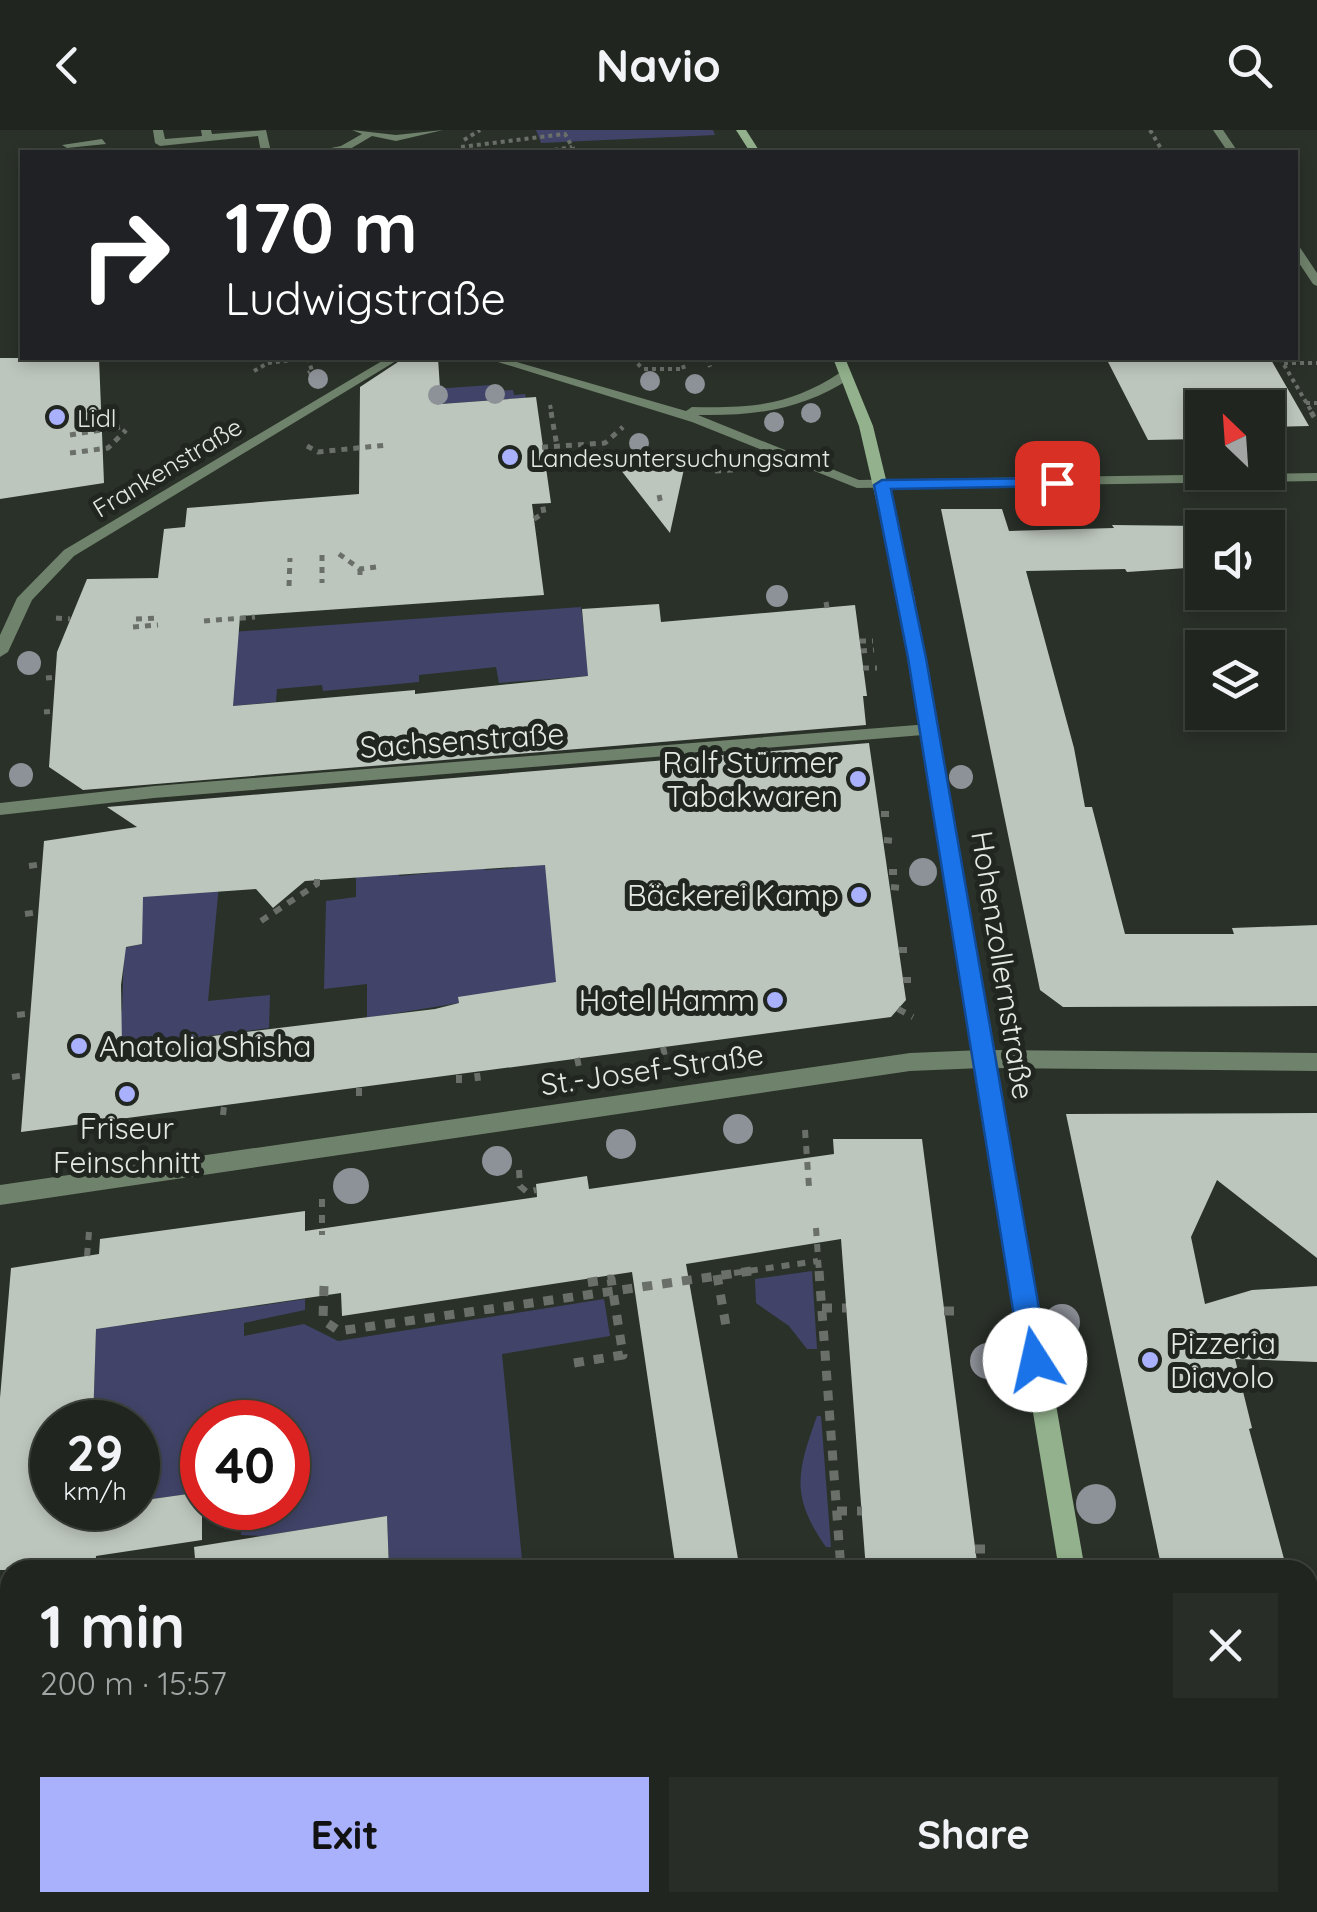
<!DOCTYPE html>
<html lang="en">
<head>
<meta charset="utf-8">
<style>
	:root { --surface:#20251f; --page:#282d28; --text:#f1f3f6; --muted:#a2a5a4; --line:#3d423d; --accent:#a9b0fc }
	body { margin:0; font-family:Quicksand,sans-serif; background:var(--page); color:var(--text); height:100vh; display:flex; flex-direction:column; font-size:38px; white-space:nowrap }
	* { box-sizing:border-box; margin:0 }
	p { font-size:32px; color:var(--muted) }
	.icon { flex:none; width:55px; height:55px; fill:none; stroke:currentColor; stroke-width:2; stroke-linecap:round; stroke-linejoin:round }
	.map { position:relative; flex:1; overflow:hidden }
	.side { position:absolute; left:0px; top:1430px; width:1318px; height:352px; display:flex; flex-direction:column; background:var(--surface); border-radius:30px 30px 0 0; box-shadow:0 5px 15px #0003,0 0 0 2px var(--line) }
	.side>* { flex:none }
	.guide { position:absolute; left:20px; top:20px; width:1278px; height:210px; border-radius:0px; box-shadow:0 5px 15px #0003,0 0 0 2px var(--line); background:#202124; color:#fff; overflow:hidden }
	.needle { width:65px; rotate:335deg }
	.controls { position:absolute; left:1185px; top:260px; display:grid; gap:20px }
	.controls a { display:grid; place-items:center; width:100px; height:100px; border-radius:0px; background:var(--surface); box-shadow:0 5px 15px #0003,0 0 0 2px var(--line); font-size:50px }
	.speed { position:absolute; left:30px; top:1270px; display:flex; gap:20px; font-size:50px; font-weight:700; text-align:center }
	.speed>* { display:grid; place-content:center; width:130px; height:130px; border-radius:50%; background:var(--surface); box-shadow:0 5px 15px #0003,0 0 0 2px var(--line); line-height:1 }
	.speed small { font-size:25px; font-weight:400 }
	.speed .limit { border:15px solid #d22; background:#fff; color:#111 }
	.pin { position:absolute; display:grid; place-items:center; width:85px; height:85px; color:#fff; margin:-42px; border-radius:20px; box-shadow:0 5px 15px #0006 }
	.me { position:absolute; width:110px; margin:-55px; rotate:350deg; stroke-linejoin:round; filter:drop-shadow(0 0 8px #0008) }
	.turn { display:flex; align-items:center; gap:35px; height:210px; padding:0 40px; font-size:45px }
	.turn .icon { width:130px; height:130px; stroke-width:2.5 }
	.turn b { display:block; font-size:70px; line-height:85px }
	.round { display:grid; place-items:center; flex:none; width:105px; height:105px; border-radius:0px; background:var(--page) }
	.head { display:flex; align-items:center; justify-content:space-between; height:170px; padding:0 40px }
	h1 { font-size:60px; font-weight:700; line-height:75px }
	.button { display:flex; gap:20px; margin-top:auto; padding:20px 40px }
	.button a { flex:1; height:115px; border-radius:0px; background:var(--accent); color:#111; font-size:40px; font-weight:700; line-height:115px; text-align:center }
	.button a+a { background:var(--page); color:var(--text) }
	header { display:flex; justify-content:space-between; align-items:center; height:130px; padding:0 40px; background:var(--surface); font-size:45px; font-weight:700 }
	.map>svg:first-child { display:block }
</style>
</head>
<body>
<header><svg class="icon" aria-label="back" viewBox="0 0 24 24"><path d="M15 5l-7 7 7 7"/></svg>Navio<svg class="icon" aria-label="search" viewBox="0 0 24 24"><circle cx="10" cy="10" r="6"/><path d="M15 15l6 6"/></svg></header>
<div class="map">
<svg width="1317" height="1782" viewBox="0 0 1317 1782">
	<rect width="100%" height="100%" fill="#2a3129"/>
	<!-- green -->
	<g fill="#414468">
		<polygon points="536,0 713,0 715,5 541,13"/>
		<polygon points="491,255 492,261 513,260 514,265 525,264 526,268 369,279 433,259"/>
		<polygon points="581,477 586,515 861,517 861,525 499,553 496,537 419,545 419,552 323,561 322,555 277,559 276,572 233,576 218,503"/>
		<polygon points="544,723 559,867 458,868 459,873 367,888 367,854 324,859 326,771 356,767 356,746 399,734 399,746 452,741 484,730 485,740 514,738 514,727"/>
		<polygon points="220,744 208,871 270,865 269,898 114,918 118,882 122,881 124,818 142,814 142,766"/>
		<polygon points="812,1141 817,1219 807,1219 789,1196 756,1173 755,1149"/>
		<polygon points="97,1165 126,1195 305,1169 305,1180 244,1193 244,1206 304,1194 338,1211 604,1169 610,1206 502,1224 523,1440 389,1440 387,1386 262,1406 241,1405 242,1378 288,1378 288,1292 202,1292 202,1362 138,1371 138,1292 93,1292"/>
		<path d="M817,1286H821L831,1417H826C790,1366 797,1342 817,1286Z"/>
	</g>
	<!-- building -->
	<g fill="#bdc6bc" fill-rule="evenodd">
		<polygon points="0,228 99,228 104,353 0,369"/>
		<polygon points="404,228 438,228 441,274 536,267 551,373 532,374 544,465 240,486 233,576 415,560 415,564 588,546 582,479 659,474 661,492 855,475 867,566 863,566 866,595 83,660 49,637 57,522 87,449 158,448 164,399 185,397 187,378 359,364 360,257"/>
		<polygon points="1106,228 1270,228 1309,296 1268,297 1268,278 1202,278 1202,309 1148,310"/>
		<polygon points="687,325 670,403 613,330"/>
		<polygon points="941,379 1002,379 1009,401 1114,398 1112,395 1202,396 1202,437 1127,442 1125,439 1026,441 1074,618 1085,677 1092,677 1125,804 1234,804 1232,798 1317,795 1317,876 1063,877 1040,860"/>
		<path d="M869,613L906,870L891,887L21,1002L44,711L137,697L107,677ZM545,735L556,852L458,867L459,873L435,879L122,917L121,855L126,817L142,814L143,767L256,759L273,778L305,751Z"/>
		<polygon points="1317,983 1317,1128 1217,1050 1191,1107 1205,1174 1252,1160 1317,1156 1317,1232 1235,1229 1252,1298 1249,1299 1287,1440 1162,1440 1066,984"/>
		<polygon points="833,1009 922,1009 978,1440 866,1440 841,1109 686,1134 740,1440 676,1440 632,1142 342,1186 341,1163 96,1199 93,1292 52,1292 52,1378 138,1378 138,1371 202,1362 202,1410 96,1426 95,1440 0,1440 0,1268 11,1138 99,1124 100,1109 305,1081 305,1101 537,1067 536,1054 587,1046 589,1059 834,1024"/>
		<polygon points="387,1386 389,1440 196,1440 194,1417"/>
	</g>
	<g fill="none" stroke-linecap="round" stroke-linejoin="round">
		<!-- path-far3 -->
		<g stroke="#6a7069" stroke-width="4" stroke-dasharray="4 4" stroke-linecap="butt">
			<polyline points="1150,0 1163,22"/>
			<polyline points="464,10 480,0"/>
			<polyline points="461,17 565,4 575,22"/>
			<polyline points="554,20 572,17"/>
			<polyline points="308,228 312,241 308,243"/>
			<polyline points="632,228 643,239"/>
			<polyline points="707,228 710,237"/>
			<polyline points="1280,228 1313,284"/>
			<polyline points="1284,233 1317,233"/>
			<polyline points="644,239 684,239 681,228"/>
			<polyline points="254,241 268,233 306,228"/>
			<polyline points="1306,273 1317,273"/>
			<polyline points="550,275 552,284"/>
		</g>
		<!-- path-far2 -->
		<g stroke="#6a7069" stroke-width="5" stroke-dasharray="6 6" stroke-linecap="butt">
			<polyline points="551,282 557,316"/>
			<polyline points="1311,282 1317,292"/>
			<polyline points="70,305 120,297"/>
			<polyline points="307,316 318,322 387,315"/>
			<polyline points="530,318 605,313 623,297"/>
			<polyline points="70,323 108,318 126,300"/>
			<polyline points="543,332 690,322"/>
			<polyline points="715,341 734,340"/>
			<polyline points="659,365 661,374"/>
			<polyline points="534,389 544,383 542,373"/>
			<polyline points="339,424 360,439 376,437"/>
			<polyline points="322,425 322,453"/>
			<polyline points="360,439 360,450"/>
			<polyline points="289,456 290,428"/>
			<polyline points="826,472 827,478"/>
			<polyline points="56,488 70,489"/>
			<polyline points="136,489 160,488"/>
			<polyline points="204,491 255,487"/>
			<polyline points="133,497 158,495"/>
			<polyline points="860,511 873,511"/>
			<polyline points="861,521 874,520"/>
			<polyline points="863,538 877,538"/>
			<polyline points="46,548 57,547"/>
			<polyline points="44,582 54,581"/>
		</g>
		<!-- path-far1 -->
		<g stroke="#6a7069" stroke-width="6" stroke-dasharray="8 8" stroke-linecap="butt">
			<polyline points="881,684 891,684"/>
			<polyline points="884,710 896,711"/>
			<polyline points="29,736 43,734"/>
			<polyline points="889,742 900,742"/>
			<polyline points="891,757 902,758"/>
			<polyline points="25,784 39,782"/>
			<polyline points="261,791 317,754 317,745"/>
			<polyline points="899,820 912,820"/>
			<polyline points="903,850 916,850"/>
			<polyline points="898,879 913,887"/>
			<polyline points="17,885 32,883"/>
			<polyline points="663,917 665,926"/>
			<polyline points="577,928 579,937"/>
			<polyline points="477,943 478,951"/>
			<polyline points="459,945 459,953"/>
			<polyline points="12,947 26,945"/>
			<polyline points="359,958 359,967"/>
			<polyline points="223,985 224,976"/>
			<polyline points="127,998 128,989"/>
			<polyline points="805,1000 809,1057"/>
			<polyline points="84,1003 85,994"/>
			<polyline points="519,1040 520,1056 527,1062 536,1060"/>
			<polyline points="322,1069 322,1105"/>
			<polyline points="816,1098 819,1143"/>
			<polyline points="87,1126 89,1102"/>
			<polyline points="734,1143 818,1131"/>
		</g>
		<!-- path -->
		<g stroke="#6a7069" stroke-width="9" stroke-dasharray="10 10" stroke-linecap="butt">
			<polyline points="819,1141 841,1440"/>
			<polyline points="717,1145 726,1196"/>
			<polyline points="324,1156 323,1190 339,1201 751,1141"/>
			<polyline points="822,1178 846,1178"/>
			<polyline points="944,1181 954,1181"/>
			<polyline points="574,1233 623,1225 611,1149 584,1153 584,1149"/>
			<polyline points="837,1381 862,1381"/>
			<polyline points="975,1419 987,1419"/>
		</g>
		<!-- lane -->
		<polygon fill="#6f826b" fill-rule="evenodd" points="352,0 396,5 443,0 396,11 372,6 345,22 311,22 341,16 362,4"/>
		<!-- street -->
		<g fill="#6f826b" fill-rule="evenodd">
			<polygon points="153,0 163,0 165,9 202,6 201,0 211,0 212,4 266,0 271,22 261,22 258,6 160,16 155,13"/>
			<polygon points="1213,0 1223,0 1238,22 1228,22"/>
			<polygon points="102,9 106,14 67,18 62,15"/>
			<polygon points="1295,115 1299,116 1317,143 1317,156 1313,154 1295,127"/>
			<polygon points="387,228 401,228 74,426 32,470 8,522 0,527 0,505 17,468 64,420"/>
			<path d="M485,228H503L686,281L692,277C752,278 790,276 841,242H851V248C802,280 755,286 698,285L859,350L1317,343V351L857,358L692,292Z"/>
			<polygon points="929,594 937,600 935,604 154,668 0,685 0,673 154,656"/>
			<polygon points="982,920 1317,923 1317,941 982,938 910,941 0,1075 0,1055 910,923"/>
		</g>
		<!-- secondary -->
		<g fill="#92b18c" fill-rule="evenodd">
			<polygon points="736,0 746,0 760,22 750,22"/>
			<polygon points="833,228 845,228 873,296 914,465 1085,1440 1059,1440 898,465 859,296"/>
			<polygon points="1116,1772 1146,1772 1148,1782 1118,1782"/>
		</g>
	</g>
	<!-- trees -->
	<g fill="#8d9198">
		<circle cx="318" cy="249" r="10"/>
		<circle cx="650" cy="251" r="10"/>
		<circle cx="695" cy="254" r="10"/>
		<circle cx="495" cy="264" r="10"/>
		<circle cx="438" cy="265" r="10"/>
		<circle cx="811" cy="283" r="10"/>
		<circle cx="774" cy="292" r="10"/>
		<circle cx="639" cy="313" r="10"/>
		<circle cx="777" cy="466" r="11"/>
		<circle cx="29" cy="533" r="12"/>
		<circle cx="21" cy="645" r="12"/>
		<circle cx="961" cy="647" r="12"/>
		<circle cx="923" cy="742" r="14"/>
		<circle cx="738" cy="999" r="15"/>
		<circle cx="621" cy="1014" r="15"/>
		<circle cx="497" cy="1031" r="15"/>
		<circle cx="351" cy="1056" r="18"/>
		<circle cx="1062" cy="1192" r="18"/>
		<circle cx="988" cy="1231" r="18"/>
		<circle cx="1096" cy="1374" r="20"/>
	</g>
	<!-- route -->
	<polygon fill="#1a73e8" stroke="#114b97" stroke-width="2.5" points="1057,348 1065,353 1062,356 891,359 926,528 1048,1230 1044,1239 1035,1243 1025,1239 1021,1230 908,528 874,355 882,350"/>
	<!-- markers -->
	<g fill="#a9b0fc" stroke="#212720" stroke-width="4">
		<circle cx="57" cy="287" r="10"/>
		<circle cx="510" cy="327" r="10"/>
		<circle cx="858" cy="649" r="10"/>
		<circle cx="859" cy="765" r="10"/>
		<circle cx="775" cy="870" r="10"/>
		<circle cx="79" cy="916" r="10"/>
		<circle cx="127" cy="964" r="10"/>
		<circle cx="1150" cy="1230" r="10"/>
	</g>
	<g text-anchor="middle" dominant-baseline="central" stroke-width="10" stroke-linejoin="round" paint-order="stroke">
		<!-- far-poi labels -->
		<g font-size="25" fill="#e4e9e3" stroke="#212720" text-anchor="start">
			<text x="77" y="287">Lidl</text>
			<text x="530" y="327">Landesuntersuchungsamt</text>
		</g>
		<!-- far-street labels -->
		<g font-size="25" fill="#e4e9e3" stroke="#212720">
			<text transform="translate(167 337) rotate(-31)">Frankenstraße</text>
		</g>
		<!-- street labels -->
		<g font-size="30" fill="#e4e9e3" stroke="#212720">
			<text transform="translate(462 610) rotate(-4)">Sachsenstraße</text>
			<text transform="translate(1003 835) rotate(81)">Hohenzollernstraße</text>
			<text transform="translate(652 939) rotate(-8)">St.-Josef-Straße</text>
		</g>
		<!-- poi labels -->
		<g font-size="30" fill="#e4e9e3" stroke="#212720" text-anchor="end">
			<text x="838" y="632">Ralf Stürmer<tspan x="838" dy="34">Tabakwaren</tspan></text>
			<text x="839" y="765">Bäckerei Kamp</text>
			<text x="755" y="870">Hotel Hamm</text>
			<text x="99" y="916" text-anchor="start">Anatolia Shisha</text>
			<text x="127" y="998" text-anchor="middle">Friseur<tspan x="127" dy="34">Feinschnitt</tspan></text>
			<text x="1170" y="1213" text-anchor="start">Pizzeria<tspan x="1170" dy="34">Diavolo</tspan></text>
		</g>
	</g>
</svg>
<div class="controls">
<a><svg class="needle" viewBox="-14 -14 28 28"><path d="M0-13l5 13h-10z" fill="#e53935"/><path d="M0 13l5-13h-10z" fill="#a2a5a4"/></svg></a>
<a><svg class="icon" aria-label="sound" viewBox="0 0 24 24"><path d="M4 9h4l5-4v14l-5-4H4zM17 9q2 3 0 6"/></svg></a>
<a><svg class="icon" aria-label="layers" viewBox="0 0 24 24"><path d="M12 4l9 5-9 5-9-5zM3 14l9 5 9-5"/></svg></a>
</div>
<div class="speed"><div>29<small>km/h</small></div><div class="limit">40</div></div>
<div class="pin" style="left:1057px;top:353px;background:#d93025"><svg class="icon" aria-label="arrive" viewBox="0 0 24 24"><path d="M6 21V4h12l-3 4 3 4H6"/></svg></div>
<svg class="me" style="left:1035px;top:1230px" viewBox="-20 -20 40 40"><circle r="19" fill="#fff"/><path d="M0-13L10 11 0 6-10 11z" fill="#1a73e8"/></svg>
<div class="guide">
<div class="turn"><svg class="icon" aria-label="right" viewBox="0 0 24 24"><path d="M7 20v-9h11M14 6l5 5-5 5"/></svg><div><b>170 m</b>Ludwigstraße</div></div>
</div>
<section class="side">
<div class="head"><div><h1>1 min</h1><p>200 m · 15:57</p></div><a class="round"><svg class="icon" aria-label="close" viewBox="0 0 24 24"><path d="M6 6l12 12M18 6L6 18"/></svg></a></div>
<div class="button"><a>Exit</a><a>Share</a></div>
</section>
</div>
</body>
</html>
